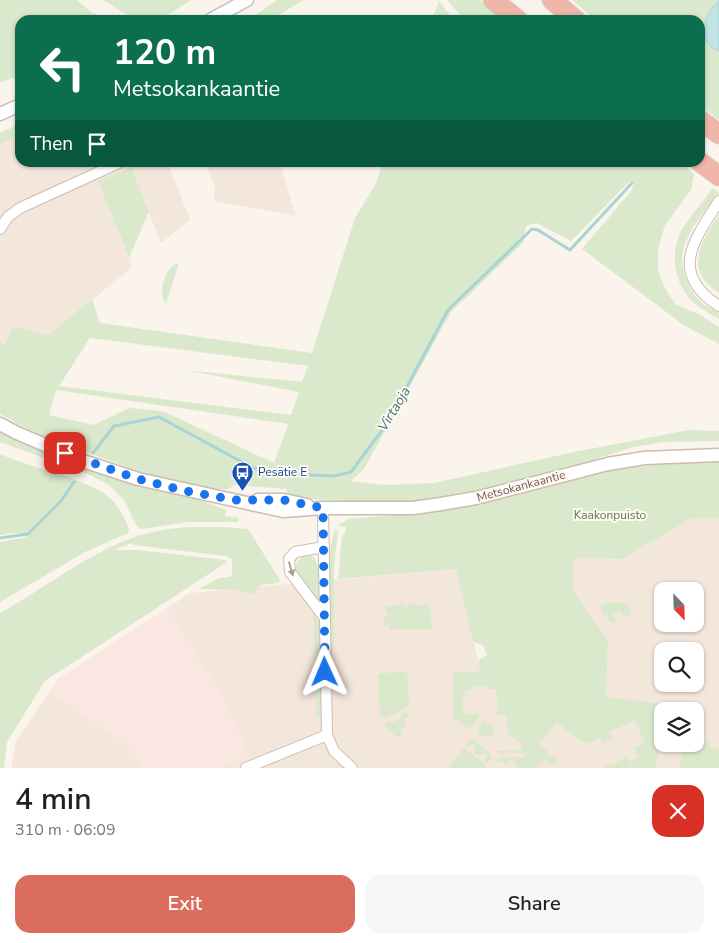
<!DOCTYPE html>
<html lang="en">
<head>
<meta charset="utf-8">
<style>
	:root { --surface:#fff; --page:#f6f6f6; --text:#202124; --muted:#757577; --accent:#db6d5c }
	body { margin:0; font-family:"Nunito Sans",sans-serif; background:var(--page); color:var(--text); height:100vh; display:flex; flex-direction:column; font-size:19px; white-space:nowrap }
	* { box-sizing:border-box; margin:0 }
	p { font-size:16px; color:var(--muted) }
	.icon { flex:none; width:28px; height:28px; fill:none; stroke:currentColor; stroke-width:2; stroke-linecap:round; stroke-linejoin:round }
	.map { position:relative; height:768px; overflow:hidden }
	.side { display:flex; flex-direction:column; background:var(--surface); flex:1 }
	.side>* { flex:none }
	.guide { position:absolute; left:15px; top:15px; width:690px; height:152px; border-radius:15px; box-shadow:0 1px 4px #0004; background:#0b6e4f; color:#fff; overflow:hidden }
	.needle { width:32px; rotate:157deg }
	.buttons { position:absolute; left:654px; top:582px; display:grid; gap:10px }
	.buttons a { display:grid; place-items:center; width:50px; height:50px; border-radius:10px; background:var(--surface); box-shadow:0 1px 4px #0004; font-size:25px }
	.pin { position:absolute; display:grid; place-items:center; width:42px; height:42px; color:#fff; margin:-21px; border-radius:10px; box-shadow:0 2px 8px #0006 }
	.me { position:absolute; width:55px; margin:-28px; rotate:359deg; stroke-linejoin:round; filter:drop-shadow(0 0 4px #0008) }
	.turn { display:flex; align-items:center; gap:18px; height:105px; padding:0 15px; font-size:22px }
	.turn .icon { width:65px; height:65px; stroke-width:2.5 }
	.turn b { display:block; font-size:35px; line-height:42px }
	.then { display:flex; align-items:center; height:48px; padding:0 15px; background:#0003; gap:10px; font-size:19px }
	.round { display:grid; place-items:center; flex:none; width:52px; height:52px; border-radius:15px; background:var(--page) }
	.summary { display:flex; align-items:center; justify-content:space-between; height:85px; padding:0 15px }
	h1 { font-size:30px; font-weight:600; line-height:38px }
	.action { display:flex; gap:10px; margin-top:auto; padding:10px 15px }
	.action a { flex:1; height:58px; border-radius:15px; background:var(--accent); color:#fff; font-size:20px; font-weight:600; line-height:58px; text-align:center }
	.action a+a { background:var(--page); color:var(--text) }
	.map>svg:first-child { display:block }
</style>
</head>
<body>
<div class="map">
<svg width="719" height="768" viewBox="0 0 719 768">
	<rect width="100%" height="100%" fill="#fbf4ed"/>
	<!-- residential -->
	<g fill="#f3e6db" fill-rule="evenodd">
		<polygon points="20,135 20,162 168,163 190,220 161,243 131,167 99,182 132,267 47,337 14,327 3,344 0,342 0,144"/>
		<polygon points="205,163 280,163 296,216 214,201 215,186"/>
		<path d="M719,518V768H220L248,755L167,608L190,593L456,569L481,673L606,697L608,641L573,589L574,558L622,559L690,519ZM662,591H695V624H662ZM662,651H695V684H662ZM662,711H695V744H662Z"/>
		<polygon points="50,692 125,743 145,768 11,768 16,741"/>
	</g>
	<!-- commercial -->
	<polygon fill="#fbe7e1" points="167,608 219,688 249,756 220,768 145,768 125,743 50,692 59,678"/>
	<!-- green -->
	<g fill="#dae9cb" fill-rule="evenodd">
		<polygon points="0,0 77,0 92,13 113,20 20,20 20,75 0,83"/>
		<polygon points="103,0 191,0 162,19 136,20"/>
		<polygon points="277,0 304,0 270,20 248,20"/>
		<polygon points="447,0 480,0 505,20 464,20"/>
		<polygon points="572,0 719,0 719,120 700,105 700,20 596,20"/>
		<polygon points="439,1 454,20 432,20"/>
		<polygon points="20,124 20,135 0,144 0,133"/>
		<path d="M383,163H681L694,174L691,190L665,225L658,249V272L665,288L675,304L698,314L719,327V344L685,326L582,249L632,190L634,183L632,181L628,183L571,241L537,223L526,226L523,243L451,312L364,469L351,481L385,485L434,483L574,452L689,430L719,431V441L663,442L633,447L566,469L474,493L412,502L383,503L287,498V489L234,485L228,489H207L188,485L140,472L35,433L0,414V342L4,344L14,326L47,336L92,299L100,323L312,353L355,218L375,185ZM90,338L308,366L302,382L185,370L299,392L291,415L59,386ZM56,390L288,424V425L274,463L167,413L154,410L129,408L94,425L49,415Z"/>
		<polygon points="131,167 149,212 129,258 98,181"/>
		<path d="M713,188L719,193C709,207 695,221 688,237C677,257 683,281 697,298C703,305 712,309 719,313V319C710,314 701,309 693,302C675,285 669,254 681,231C690,216 703,202 713,188Z"/>
		<path d="M719,214V293C682,270 702,241 719,214Z"/>
		<path d="M179,263L166,304C157,293 165,265 179,263Z"/>
		<polygon points="0,428 156,489 200,500 226,510 225,516 238,518 239,522 189,522 141,529 136,525 124,500 109,485 88,474 0,442"/>
		<path d="M0,454C33,469 84,476 111,499C119,506 125,519 129,529L128,533L85,552L0,602V542L27,537L16,533L0,535Z"/>
		<path d="M719,461V518L690,519L622,559L574,558L573,589L608,641L606,697L664,704L656,768H602L611,764L613,766L616,765L615,763L627,757L631,764L632,763L631,760L638,757L634,748L645,743L635,721L610,731L613,738L603,743L600,738L586,744L579,739L578,740L557,722L539,744L549,752L547,754L552,758L554,756L558,759L553,766L545,759L537,768H517L516,767L517,765L512,760L506,764L500,761L498,762L496,761L500,758L525,757V753H499L493,751L521,750V741H518L517,738L508,737L507,714L496,715V710H498V698H496V689H487V686H474L470,691H465V697H463V710H466V714H479C477,720 474,727 468,728L454,718L453,714V673L480,671L478,660L487,655L483,645L473,642L456,569L338,579L342,536L346,531V527L338,526L348,519L442,511L477,504L609,469L643,464Z"/>
		<path d="M223,527L248,529L280,580L279,583L261,585L255,592L249,594L239,590L199,589L219,578L230,577L232,575V559L226,556L133,545L134,544L131,543L114,550H138L225,560L227,562L45,681L7,742L4,768H0V613C54,584 100,541 162,530C182,526 203,527 223,527Z"/>
		<path d="M335,529L338,532L334,566V647L330,642C329,605 324,565 335,529Z"/>
		<path d="M307,555L314,557L319,569V601L295,570C296,561 299,558 307,555Z"/>
		<polygon points="424,602 430,608 432,629 390,629 390,625 384,626 384,618 389,614 384,607 402,604 403,607 409,607 409,603 416,603 416,606 423,605"/>
		<polygon points="625,602 632,613 625,618 620,610 612,615 616,621 612,624 601,611 601,604"/>
		<polygon points="312,612 318,622 319,627 321,717 319,717 316,715 314,623"/>
		<polygon points="405,672 408,676 409,705 392,716 389,715 387,717 383,718 380,715 378,675 382,673"/>
		<polygon points="407,712 409,718 405,718 405,726 400,732 403,736 397,737 385,727 385,724 388,722 393,722 401,718 402,714"/>
		<polygon points="485,720 486,724 493,724 493,737 478,736 479,725"/>
		<polygon points="471,739 475,740 491,755 492,759 488,763 484,760 487,756 483,752 480,756 474,752 477,748 472,744 469,747 466,745"/>
		<polygon points="695,740 710,742 710,748 719,749 719,768 680,768 683,744 695,744"/>
		<polygon points="464,748 486,765 484,768 448,768"/>
	</g>
	<!-- water -->
	<path fill="#c2e3e4" stroke="#a9d3d5" d="M719,1V51C696,44 703,13 719,1Z"/>
	<g fill="none" stroke-linecap="round" stroke-linejoin="round">
		<!-- stream -->
		<g stroke="#a9d3d5" stroke-width="3">
			<polyline points="93,453 114,426 159,417 253,468 288,474 334,476 351,472 388,422 448,310 532,229 538,230 570,250 632,183"/>
			<polyline points="0,538 28,534 61,501 74,482"/>
		</g>
		<defs>
			<g id="minor">
				<path d="M719,201C694,240 668,273 719,306"/>
				<polyline points="0,229 8,217 20,208 121,162"/>
				<polyline points="323,508 327,735 334,751 352,768"/>
				<polyline points="324,617 290,572 289,559 295,552 324,547"/>
				<polyline points="246,768 327,735"/>
			</g>
			<g id="tertiary">
				<polyline points="210,20 247,0"/>
				<polyline points="0,114 20,105"/>
				<polyline points="0,424 17,433 80,460 138,479 283,511 323,508 413,508 441,504 476,498 608,464 644,458 719,455"/>
				<polyline points="258,500 284,500 307,505"/>
			</g>
			<g id="motorway">
				<polyline points="493,0 518,20"/>
				<polyline points="552,0 576,20"/>
				<polyline points="700,120 719,134"/>
				<polyline points="700,162 719,176"/>
			</g>
		</defs>
		<!-- minor casing -->
		<use href="#minor" stroke="#cdbcb2" stroke-width="12"/>
		<!-- tertiary casing -->
		<use href="#tertiary" stroke="#cdbcb2" stroke-width="15"/>
		<!-- motorway casing -->
		<use href="#motorway" stroke="#d9d1ce" stroke-width="21"/>
		<!-- minor -->
		<use href="#minor" stroke="#fff" stroke-width="10"/>
		<!-- tertiary -->
		<use href="#tertiary" stroke="#fff" stroke-width="12"/>
		<!-- motorway -->
		<use href="#motorway" stroke="#f0b5a9" stroke-width="19"/>
	</g>
	<!-- one-way arrows -->
	<defs><path id="oneway-solid" d="M-6-.8H1V-3.2L6.5 0L1 3.2V.8H-6Z" transform="scale(1.25)"/></defs>
	<use fill="#ad9c96" href="#oneway-solid" transform="translate(291 569) rotate(74)"/>
	<g fill="none" stroke-linecap="round" stroke-linejoin="round">
		<!-- route -->
		<polyline stroke="#1a73e8" stroke-width="9" stroke-dasharray="0 16.2" points="65,453 138,479 186,491 235,500 284,500 323,508 325,672"/>
	</g>
	<!-- icons -->
	<defs>
		<symbol id="bus-pin" viewBox="-11 -11 22 30"><path d="M0 17L-7.5 6A9.5 9.5 0 1 1 7.5 6Z" fill="#1a4fb4" stroke="#fef9f3"/><path d="M-5-6H5V4H4V6H2V4H-2V6H-4V4H-5ZM-3.5-4V0h7V-4ZM-3.5 1.2v1.5H-2V1.2ZM2 1.2v1.5H3.5V1.2Z" fill="#fff"/></symbol>
	</defs>
	<g fill-rule="evenodd">
		<use href="#bus-pin" x="230" y="460" width="25" height="34"/>
	</g>
	<g text-anchor="middle" dominant-baseline="central" stroke-width="4" stroke-linejoin="round" paint-order="stroke">
		<!-- transit labels -->
		<g font-size="12" fill="#164399" stroke="#fef9f3" text-anchor="start">
			<text x="258" y="472">Pesätie E</text>
		</g>
		<!-- street labels -->
		<g font-size="12" fill="#765a50" stroke="#fef9f3">
			<text transform="translate(521 486) rotate(-15)">Metsokankaantie</text>
		</g>
		<!-- park labels -->
		<g font-size="12" fill="#5c7a49" stroke="#fef9f3">
			<text x="610" y="515">Kaakonpuisto</text>
		</g>
		<!-- water labels -->
		<g font-size="14" font-style="italic" fill="#447679" stroke="#fef9f3">
			<text transform="translate(394 409) rotate(-59)">Virtaoja</text>
		</g>
	</g>
</svg>
<div class="buttons">
<a><svg class="needle" viewBox="-14 -14 28 28"><path d="M0-13l5 13h-10z" fill="#e53935"/><path d="M0 13l5-13h-10z" fill="#757577"/></svg></a>
<a><svg class="icon" aria-label="search" viewBox="0 0 24 24"><circle cx="10" cy="10" r="6"/><path d="M15 15l6 6"/></svg></a>
<a><svg class="icon" aria-label="layers" viewBox="0 0 24 24"><path d="M12 4l9 5-9 5-9-5zM3 14l9 5 9-5"/></svg></a>
</div>
<div class="pin" style="left:65px;top:453px;background:#d93025"><svg class="icon" aria-label="arrive" viewBox="0 0 24 24"><path d="M6 21V4h12l-3 4 3 4H6"/></svg></div>
<svg class="me" style="left:325px;top:672px" viewBox="-20 -20 40 40"><path d="M0-17L14 15 0 8-14 15z" fill="#1a73e8" stroke="#fff" stroke-width="4"/></svg>
<div class="guide">
<div class="turn"><svg class="icon" aria-label="left" viewBox="0 0 24 24"><path d="M17 20v-9H6M10 6l-5 5 5 5"/></svg><div><b>120 m</b>Metsokankaantie</div></div>
<div class="then">Then<svg class="icon" aria-label="arrive" viewBox="0 0 24 24"><path d="M6 21V4h12l-3 4 3 4H6"/></svg></div>
</div>
</div>
<section class="side">
<div class="summary"><div><h1>4 min</h1><p>310 m · 06:09</p></div><a class="round" style="background:#d93025;color:#fff"><svg class="icon" aria-label="close" viewBox="0 0 24 24"><path d="M6 6l12 12M18 6L6 18"/></svg></a></div>
<div class="action"><a>Exit</a><a>Share</a></div>
</section>
</body>
</html>
